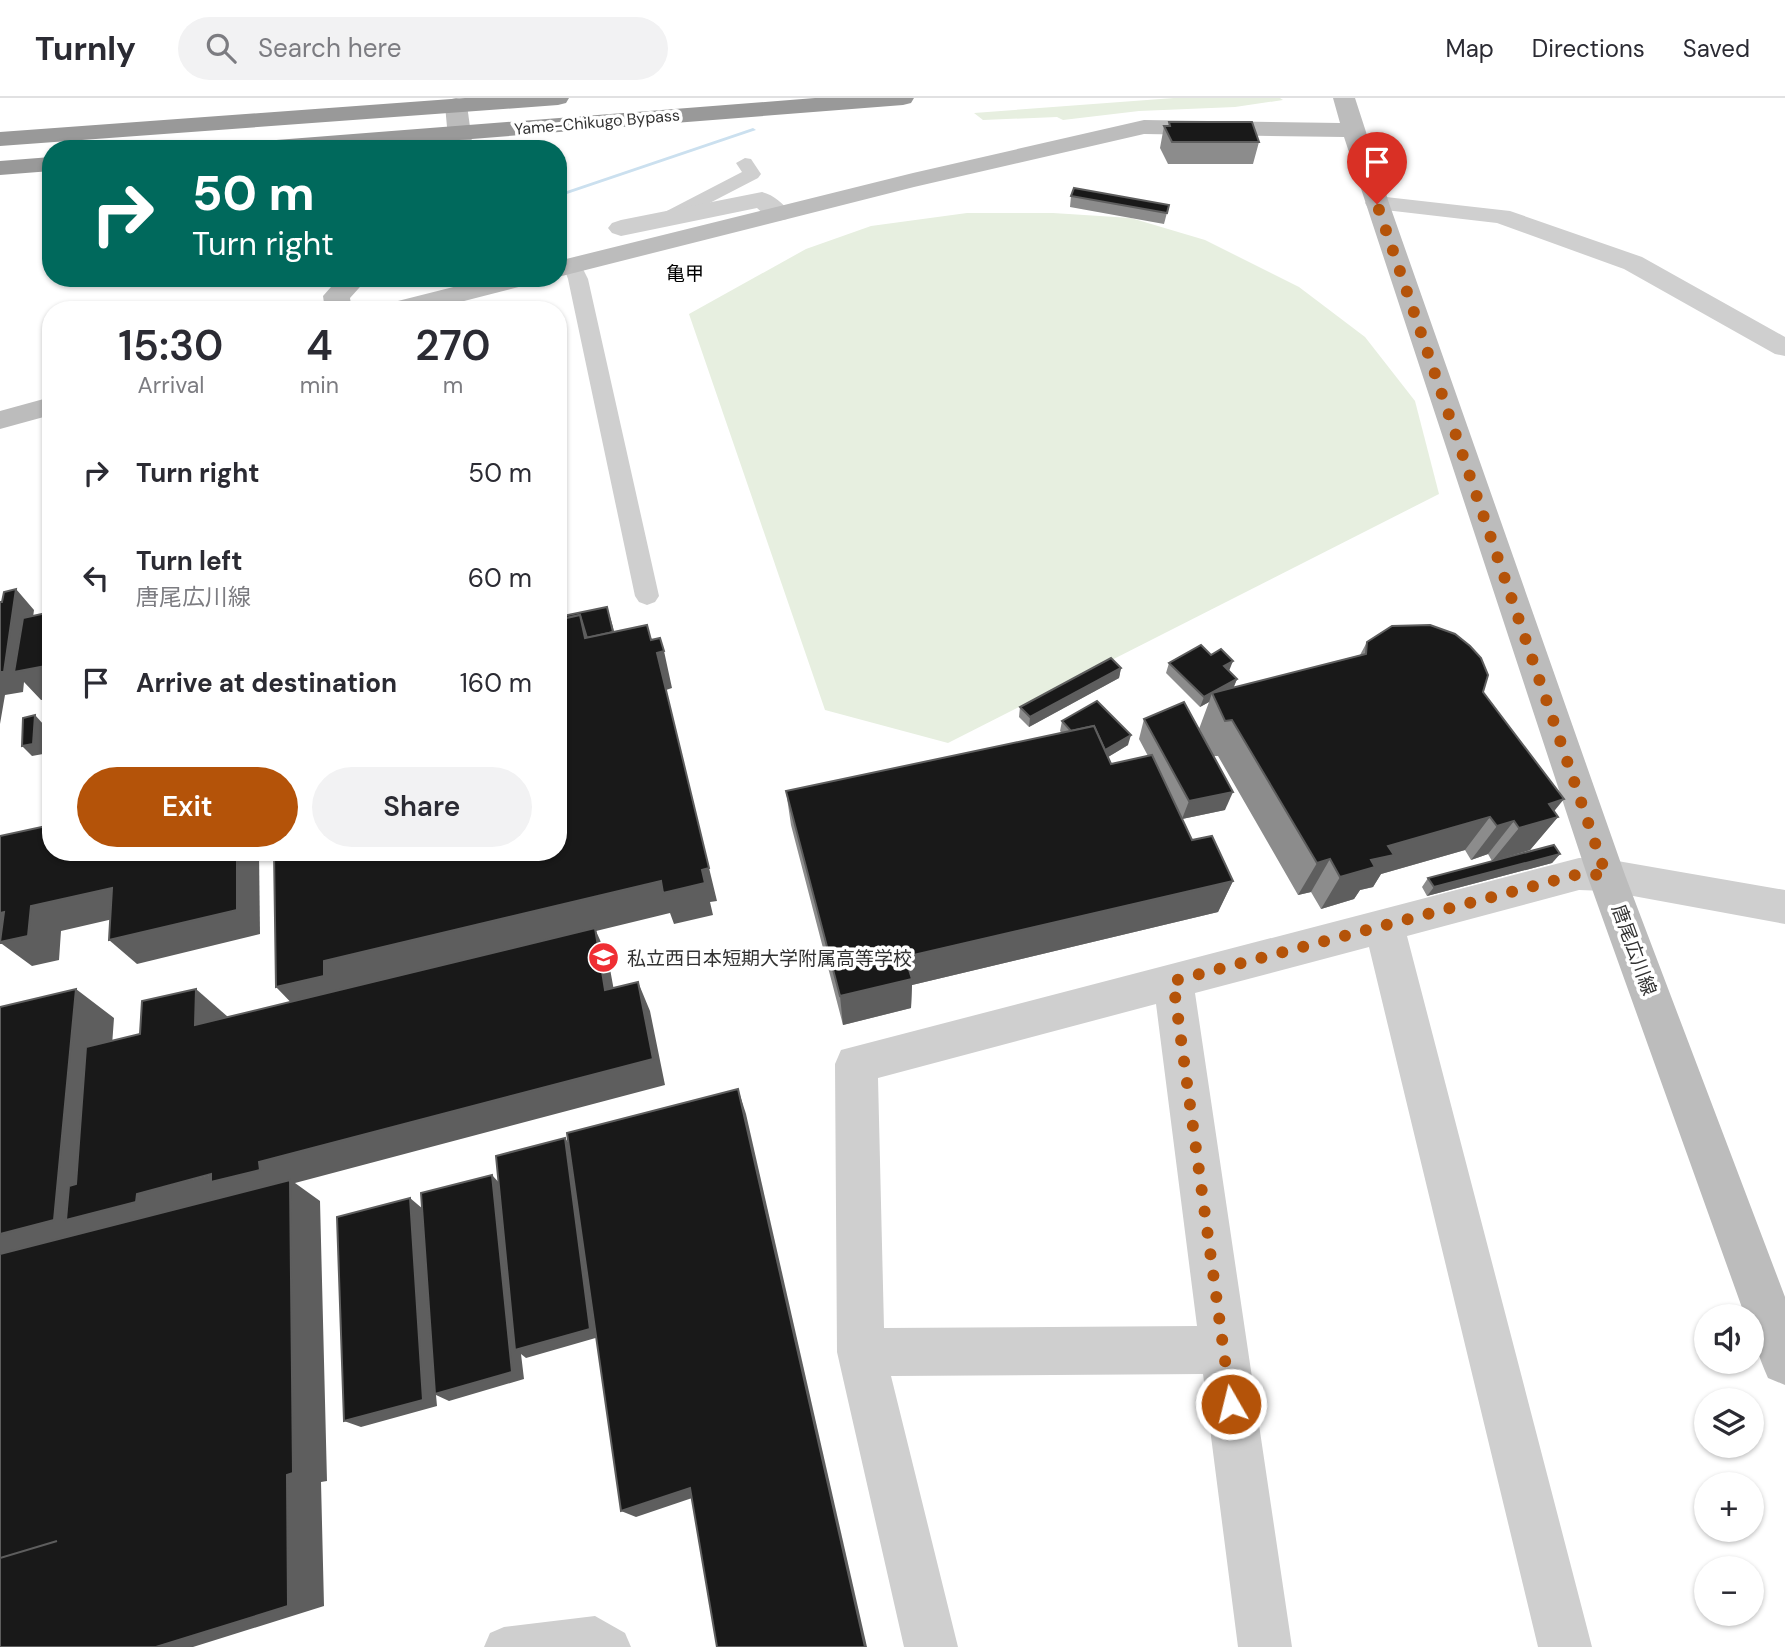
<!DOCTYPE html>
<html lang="en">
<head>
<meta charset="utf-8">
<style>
	:root { --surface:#fff; --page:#f2f2f3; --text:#2b2b33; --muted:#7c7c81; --line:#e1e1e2; --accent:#b45309 }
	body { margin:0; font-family:"DM Sans","Noto Sans JP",sans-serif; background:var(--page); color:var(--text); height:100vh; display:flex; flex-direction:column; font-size:26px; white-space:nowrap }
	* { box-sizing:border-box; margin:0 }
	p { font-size:23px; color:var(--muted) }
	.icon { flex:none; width:38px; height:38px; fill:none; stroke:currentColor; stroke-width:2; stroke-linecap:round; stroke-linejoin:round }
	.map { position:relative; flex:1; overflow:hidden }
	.side { position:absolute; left:42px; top:203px; width:525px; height:560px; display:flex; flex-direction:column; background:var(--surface); border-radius:28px; box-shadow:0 2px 5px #0004 }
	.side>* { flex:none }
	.guide { position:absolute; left:42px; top:42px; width:525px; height:147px; border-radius:28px; box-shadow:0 2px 5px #0004; background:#00695c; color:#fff; overflow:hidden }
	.buttons { position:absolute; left:1694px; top:1206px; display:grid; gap:14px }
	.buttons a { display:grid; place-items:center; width:70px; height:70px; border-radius:50%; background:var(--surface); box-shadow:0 2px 5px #0004; font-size:35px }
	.pin { position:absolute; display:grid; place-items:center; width:60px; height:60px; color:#fff; margin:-72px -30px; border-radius:50% 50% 50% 0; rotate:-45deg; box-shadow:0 0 7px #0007 }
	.pin .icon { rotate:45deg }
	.me { position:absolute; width:77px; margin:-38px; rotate:352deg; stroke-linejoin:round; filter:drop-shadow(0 0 5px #0008) }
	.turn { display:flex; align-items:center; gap:24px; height:147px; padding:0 35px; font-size:32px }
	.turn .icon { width:91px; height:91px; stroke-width:2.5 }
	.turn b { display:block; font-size:49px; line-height:60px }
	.eta { display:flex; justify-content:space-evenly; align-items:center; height:119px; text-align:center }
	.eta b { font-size:42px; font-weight:600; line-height:49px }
	.button { display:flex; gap:14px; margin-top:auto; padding:14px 35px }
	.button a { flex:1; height:80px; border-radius:42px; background:var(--accent); color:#fff; font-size:28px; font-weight:600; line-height:80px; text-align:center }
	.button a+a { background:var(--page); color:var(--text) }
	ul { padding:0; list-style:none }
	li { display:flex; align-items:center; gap:21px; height:105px; padding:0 35px }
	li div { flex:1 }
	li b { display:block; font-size:26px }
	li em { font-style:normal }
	header { display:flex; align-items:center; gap:42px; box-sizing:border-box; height:98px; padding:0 35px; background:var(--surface); border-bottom:2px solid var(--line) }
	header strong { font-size:33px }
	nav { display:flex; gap:38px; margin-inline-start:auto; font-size:24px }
	.search { width:490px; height:63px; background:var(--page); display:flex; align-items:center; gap:18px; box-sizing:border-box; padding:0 24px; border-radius:38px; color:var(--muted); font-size:26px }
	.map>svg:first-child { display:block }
</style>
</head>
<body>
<header>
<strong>Turnly</strong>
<div class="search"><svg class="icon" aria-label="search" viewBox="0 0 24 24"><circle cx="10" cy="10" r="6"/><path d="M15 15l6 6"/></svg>Search here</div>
<nav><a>Map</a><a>Directions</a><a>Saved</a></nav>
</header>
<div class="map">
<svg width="1785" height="1549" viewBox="0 0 1785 1549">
	<rect width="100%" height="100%" fill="#fff"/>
	<!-- green -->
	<g fill="#e7efe0">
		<polygon points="1174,0 1280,0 1283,2 1235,9 1139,13 1063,22 1057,19 983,22 974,15"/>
		<polygon points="967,115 1053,115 1131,120 1205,142 1299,189 1365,239 1415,303 1439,396 948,645 825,612 689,216 806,151 871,128"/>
	</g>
	<!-- water -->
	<polygon fill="#cbe0ef" points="753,30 756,32 558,99 558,96"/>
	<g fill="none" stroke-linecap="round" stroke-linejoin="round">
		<!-- lane -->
		<g fill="#cfcfcf" fill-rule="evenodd">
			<polygon points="745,60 751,61 761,76 758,80 671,125 659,125 656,121 659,117 742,74 736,65"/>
			<polygon points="572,161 579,163 588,181 659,498 655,504 647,507 639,504 635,498 568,181 563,167"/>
			<polygon points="595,1518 625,1535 631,1549 484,1549 490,1535 504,1529"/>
		</g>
		<!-- street -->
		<g fill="#cfcfcf" fill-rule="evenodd">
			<path d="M762,94C774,97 784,106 791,116L787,121C772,125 767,119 757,110L621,138L612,135L608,130L612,125L621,122Z"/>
			<polygon points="1377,98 1510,113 1642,159 1785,239 1785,258 1775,256 1624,171 1497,125 1368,110 1365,105 1368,100"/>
			<path d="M1579,760L1606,761L1785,792V826L1606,793L1579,792L1407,838L1592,1549H1538L1369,849L1195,895L1292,1549H1238L1203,1276L891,1278L958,1549H904L837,1254L835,966L841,952ZM1156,906L1197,1228L884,1230L878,980Z"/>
		</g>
		<!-- secondary -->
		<g fill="#bcbcbc" fill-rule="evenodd">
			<polygon points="456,0 464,2 467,7 473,51 449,51 445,7 448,2"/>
			<path d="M1333,0H1355L1389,105L1625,777L1785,1199V1287L1768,1280C1759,1259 1752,1241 1752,1218H1745L1587,777L1344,39L1144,36L914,89L558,179V163L913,75L1144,22L1340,25Z"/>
			<polygon points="339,180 368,180 350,200 352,212 325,212 323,198"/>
			<polygon points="489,180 534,180 530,186 429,212 383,212 386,206"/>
			<polygon points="51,299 51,317 0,331 0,313"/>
		</g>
		<!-- highway -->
		<g fill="#999" fill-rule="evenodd">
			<polygon points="465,0 569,0 566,5 558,7 0,48 0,34"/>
			<polygon points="815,0 914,0 911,5 903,7 344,51 238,51 242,46 250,44"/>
			<polygon points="51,59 51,73 0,77 0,63"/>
		</g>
	</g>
	<!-- wall -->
	<g fill="#8c8c8c">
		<polygon points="1169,24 1259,44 1253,66 1168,66 1160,50 1164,28 1169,28"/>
		<polygon points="1071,98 1169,107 1164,126 1070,109"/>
		<polygon points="1367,544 1483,594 1558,719 1530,752 1503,760 1560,756 1552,765 1427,798 1422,789 1428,780 1492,763 1488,756 1471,762 1465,752 1381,776 1373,789 1360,792 1354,801 1321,811 1311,794 1298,797 1218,658 1214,658 1225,712 1182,721 1192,742 1233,783 1218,814 912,887 911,910 843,927 791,727 786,693 1062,635 1060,633 1062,623 1128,647 1108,659 1111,666 1148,658 1139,641 1144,621 1199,631 1209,604 1200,609 1166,575 1169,565 1229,573 1237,581 1233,590 1360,557"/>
		<polygon points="1121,570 1119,580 1029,629 1019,619 1020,609"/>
	</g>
	<!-- shaded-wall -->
	<g fill="#5e5e5e">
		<polygon points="16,491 34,512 26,571 51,567 51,601 41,602 24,584 23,594 5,597 0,626 0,574"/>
		<polygon points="607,509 613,529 622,572 558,562 580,517"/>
		<polygon points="664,553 672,590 666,592 717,803 710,804 713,817 674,826 670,815 596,833 608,860 619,920 304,918 276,889 324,863 702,772 657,555"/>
		<polygon points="1233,563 1229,573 1224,568"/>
		<polygon points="1121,570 1119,580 1029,629 1030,619"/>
		<polygon points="1237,581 1233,591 1212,595 1209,604 1200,609 1204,599"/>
		<polygon points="35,617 44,627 43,656 32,658 22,648"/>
		<polygon points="1131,637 1128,647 1093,668 1095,658"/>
		<polygon points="1233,694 1225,712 1182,721 1189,703"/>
		<polygon points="1564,701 1547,722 1558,719 1530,752 1492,763 1519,730 1549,706"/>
		<polygon points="1490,719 1465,752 1381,776 1373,789 1360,792 1354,801 1321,811 1340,779 1388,748"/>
		<polygon points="1514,723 1488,756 1471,762 1497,728"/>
		<polygon points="237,754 259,754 260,836 137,866 109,842"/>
		<polygon points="1560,756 1552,765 1427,798 1434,789"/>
		<polygon points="1330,761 1311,794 1298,797 1317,765"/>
		<polygon points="1233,783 1218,814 912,887 911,910 843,927 840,898 905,859"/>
		<polygon points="112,790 139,815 61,833 59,862 32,868 2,846 0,846 0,815"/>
		<polygon points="638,884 650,913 665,987 295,1085 320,1103 327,1383 321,1384 324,1508 193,1549 156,1549 0,1167 0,1136 76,891 114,920 100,1113 137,1096 259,1064"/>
		<polygon points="196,891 228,919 195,927"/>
		<polygon points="738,991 746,1016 867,1549 865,1549"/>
		<polygon points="565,1040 574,1053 599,1239 526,1260 521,1256 524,1281 449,1303 436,1297 437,1308 361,1329 344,1323 410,1100 423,1111 492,1077 503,1089"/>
		<polygon points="690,1390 701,1397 636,1419 621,1413"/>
	</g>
	<!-- building -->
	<g fill="#191919" stroke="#5e5e5e" stroke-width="2">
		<polygon points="1169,24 1252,24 1259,44 1172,44 1164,28 1170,28"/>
		<polygon points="1074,90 1169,107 1167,115 1071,98"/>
		<polygon points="16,491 4,574 0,574 0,504 2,504 4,494"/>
		<polygon points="607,509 613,534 587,540 580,517 558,522 558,519"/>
		<polygon points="51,514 51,567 14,574 23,520"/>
		<polygon points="580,517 585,540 647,527 651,542 660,540 664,553 657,555 709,770 702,772 705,785 663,795 661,783 324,863 324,878 276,889 274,754 558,754 558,522"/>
		<polygon points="1430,527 1455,536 1470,548 1481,560 1488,577 1483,594 1564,701 1549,706 1558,719 1519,730 1514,723 1497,728 1490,719 1388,748 1394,757 1371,762 1375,769 1340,779 1330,761 1317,765 1232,622 1225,623 1212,595 1366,556 1367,544 1392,528"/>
		<polygon points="1201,547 1211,557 1221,551 1233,563 1224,568 1237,581 1204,599 1169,565"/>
		<polygon points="1111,560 1121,570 1030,619 1020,609"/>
		<polygon points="1097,603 1131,637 1105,652 1094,628 1071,633 1062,623"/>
		<polygon points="1184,604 1233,694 1189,703 1144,621"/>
		<polygon points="35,617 33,646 22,648 23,620"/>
		<polygon points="1094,628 1111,666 1152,657 1192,742 1212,738 1233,783 905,859 912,881 840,898 786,693"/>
		<polygon points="51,727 51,754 237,754 237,812 109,842 112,790 31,808 28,838 0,844 4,814 0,815 0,738"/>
		<polygon points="1554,747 1560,756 1434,789 1428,780"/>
		<polygon points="595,830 605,892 638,884 653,961 259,1064 260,1072 211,1084 211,1076 137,1096 136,1104 66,1122 69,1088 76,1086 86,949 140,936 142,903 196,891 195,927"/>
		<polygon points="76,891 54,1122 0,1136 0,909"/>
		<polygon points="738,991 865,1549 717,1549 690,1390 621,1413 567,1035"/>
		<polygon points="565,1040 590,1231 515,1252 496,1058"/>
		<polygon points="492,1077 512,1274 435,1296 421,1095"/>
		<polygon points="290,1082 293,1375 287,1377 288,1508 156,1549 0,1549 0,1460 57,1443 0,1460 0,1156"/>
		<polygon points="410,1100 423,1302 344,1323 337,1119"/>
	</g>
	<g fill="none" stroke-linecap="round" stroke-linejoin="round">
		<!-- route -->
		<polyline stroke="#b45309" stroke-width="12" stroke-dasharray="0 21.6" points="1231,1306 1173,883 1579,776 1606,777 1377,106"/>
	</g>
	<!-- icons -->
	<defs>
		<symbol id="school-disc" viewBox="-11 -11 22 22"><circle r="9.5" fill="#ef2e33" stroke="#fff"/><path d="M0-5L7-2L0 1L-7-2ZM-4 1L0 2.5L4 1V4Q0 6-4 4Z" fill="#fff"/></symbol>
	</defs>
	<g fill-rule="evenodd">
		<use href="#school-disc" x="586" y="842" width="35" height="35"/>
	</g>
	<g text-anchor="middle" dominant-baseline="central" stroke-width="7" stroke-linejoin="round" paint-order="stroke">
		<!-- far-street labels -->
		<g font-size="16" fill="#323232" stroke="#fff">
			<text transform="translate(597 24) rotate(-5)">Yame-Chikugo Bypass</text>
		</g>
		<!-- far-quarter labels -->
		<g font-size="19" fill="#000" stroke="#fff">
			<text x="685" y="175">亀甲</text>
		</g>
		<!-- street labels -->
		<g font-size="19" fill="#323232" stroke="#fff">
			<text transform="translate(1634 852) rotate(70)">唐尾広川線</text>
		</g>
		<!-- poi labels -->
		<g font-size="19" fill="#323232" stroke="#fff" text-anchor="start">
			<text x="627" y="860">私立西日本短期大学附属高等学校</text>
		</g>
	</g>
</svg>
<div class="buttons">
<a><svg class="icon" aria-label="sound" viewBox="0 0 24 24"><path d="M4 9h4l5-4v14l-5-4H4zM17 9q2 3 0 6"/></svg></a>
<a><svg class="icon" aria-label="layers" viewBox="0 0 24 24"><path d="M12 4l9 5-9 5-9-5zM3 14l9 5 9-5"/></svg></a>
<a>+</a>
<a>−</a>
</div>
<div class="pin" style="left:1377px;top:106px;background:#d93025"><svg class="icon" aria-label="arrive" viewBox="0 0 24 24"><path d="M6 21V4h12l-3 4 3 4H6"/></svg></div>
<svg class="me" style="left:1231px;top:1306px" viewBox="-20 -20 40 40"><circle r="17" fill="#b45309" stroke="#fff" stroke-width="3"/><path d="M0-11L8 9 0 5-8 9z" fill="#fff"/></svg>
<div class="guide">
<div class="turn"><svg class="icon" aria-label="right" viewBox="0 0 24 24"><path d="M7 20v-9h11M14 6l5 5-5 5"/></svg><div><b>50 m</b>Turn right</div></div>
</div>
<section class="side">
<div class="eta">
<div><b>15:30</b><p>Arrival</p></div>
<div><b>4</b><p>min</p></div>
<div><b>270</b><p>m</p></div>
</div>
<ul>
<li><svg class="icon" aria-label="right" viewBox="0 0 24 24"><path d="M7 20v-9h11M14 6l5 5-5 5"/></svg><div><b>Turn right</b></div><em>50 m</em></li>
<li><svg class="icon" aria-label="left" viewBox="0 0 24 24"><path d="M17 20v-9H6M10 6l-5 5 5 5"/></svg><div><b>Turn left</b><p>唐尾広川線</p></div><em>60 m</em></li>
<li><svg class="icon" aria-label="arrive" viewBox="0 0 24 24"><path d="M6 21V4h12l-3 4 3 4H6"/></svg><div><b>Arrive at destination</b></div><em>160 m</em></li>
</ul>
<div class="button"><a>Exit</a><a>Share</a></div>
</section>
</div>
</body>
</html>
